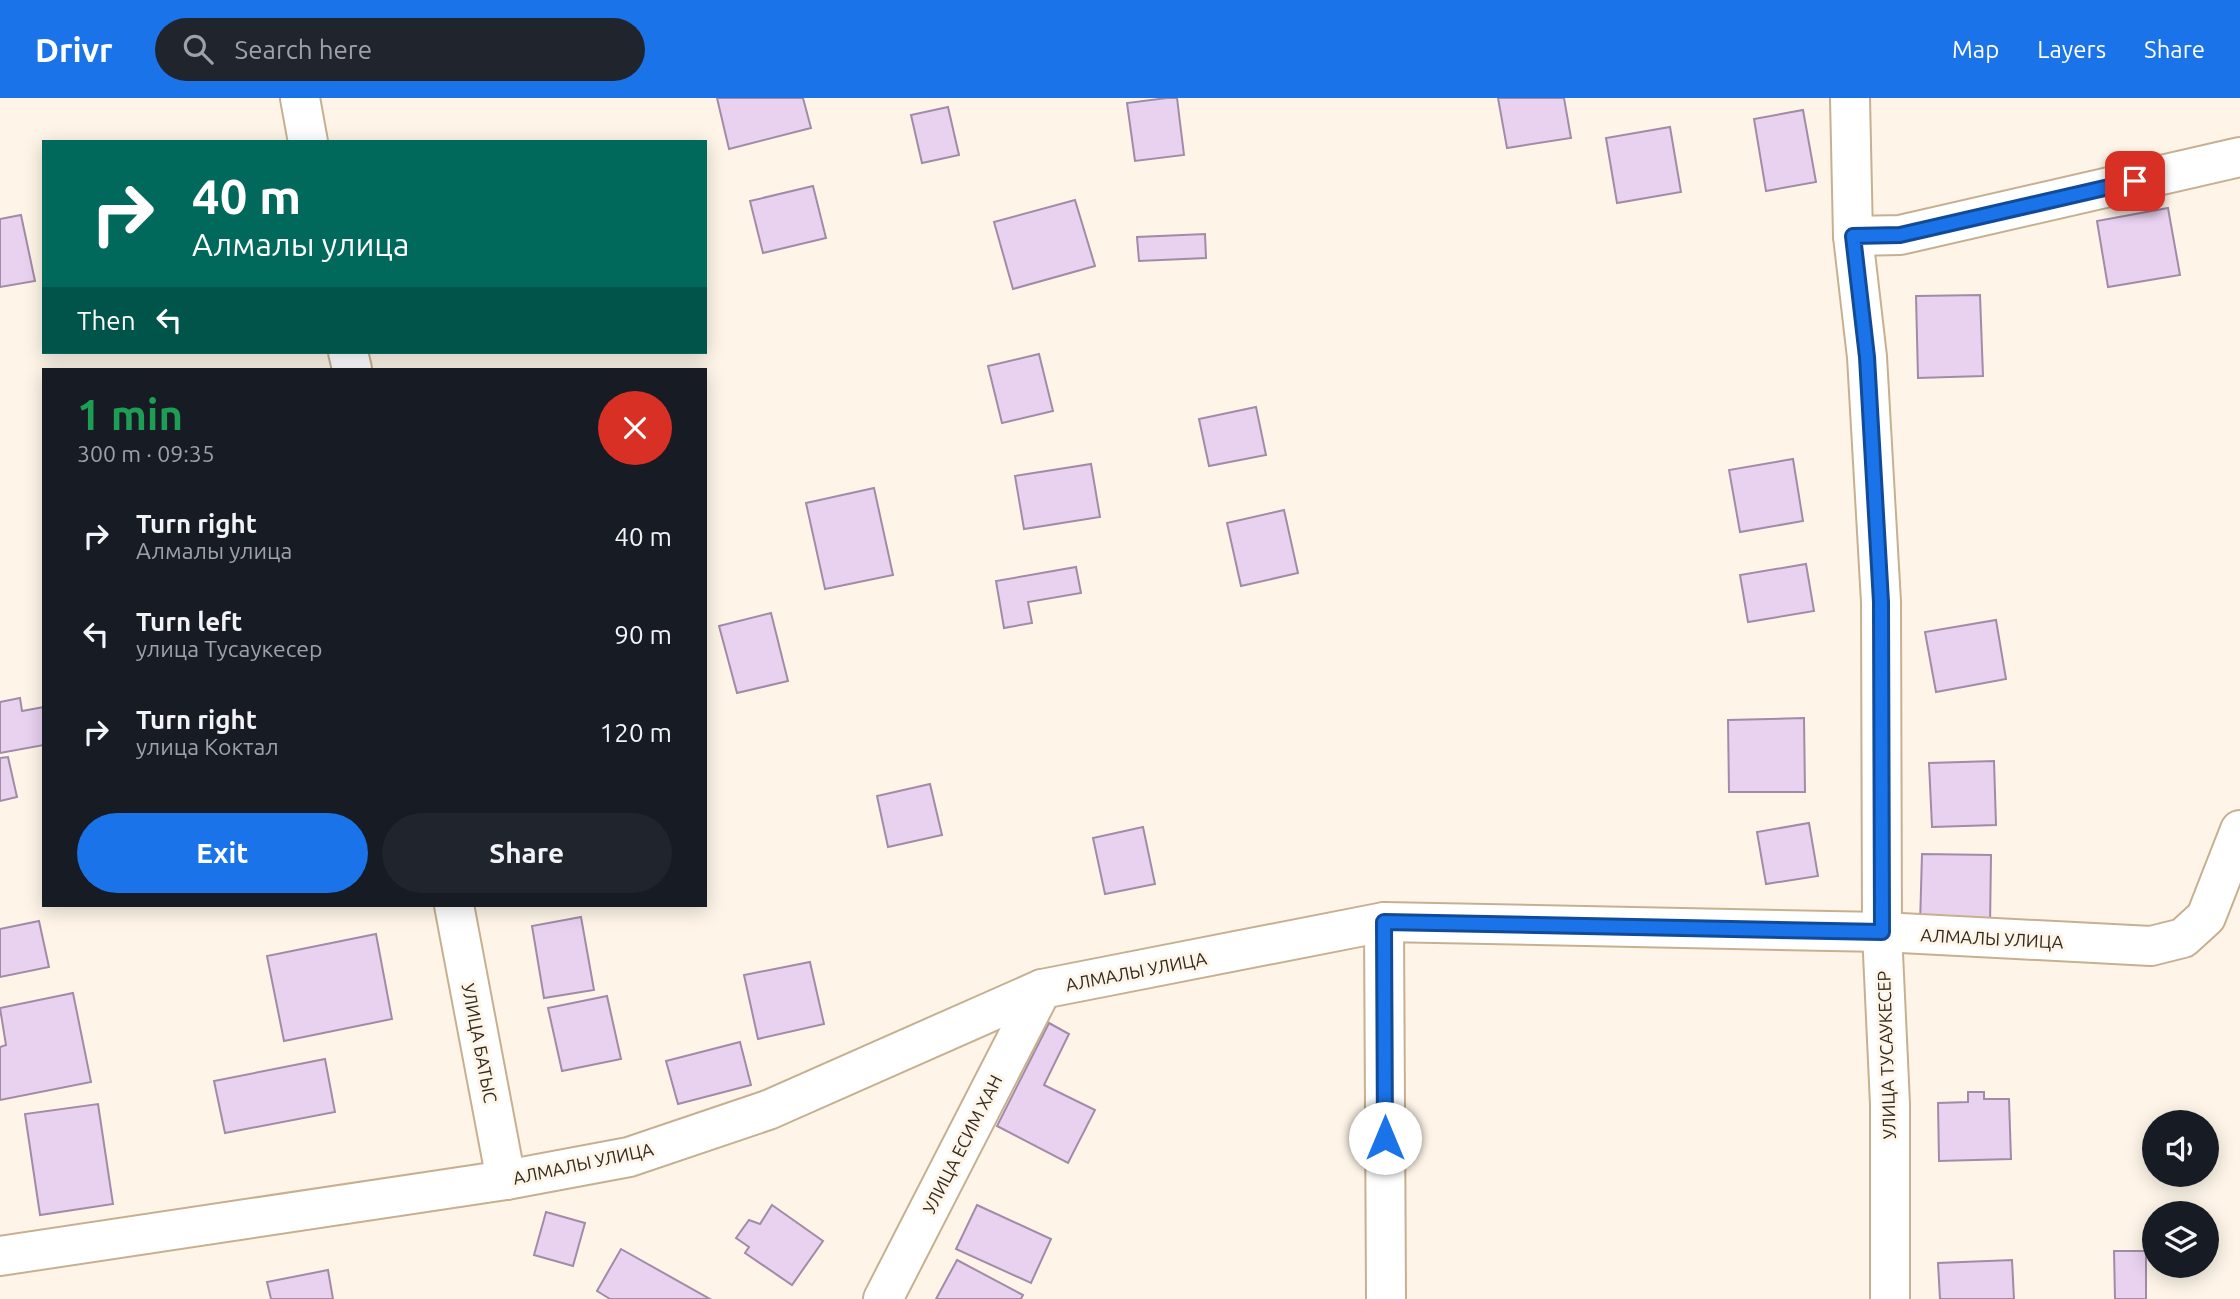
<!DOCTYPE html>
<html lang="en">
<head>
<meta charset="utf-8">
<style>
	:root { --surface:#171b24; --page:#20242c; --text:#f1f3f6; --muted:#9ea1a6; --accent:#1a73e8 }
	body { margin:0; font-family:Ubuntu,sans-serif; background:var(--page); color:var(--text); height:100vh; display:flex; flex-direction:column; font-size:26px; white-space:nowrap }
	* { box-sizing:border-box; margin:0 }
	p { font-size:23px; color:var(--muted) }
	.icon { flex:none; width:38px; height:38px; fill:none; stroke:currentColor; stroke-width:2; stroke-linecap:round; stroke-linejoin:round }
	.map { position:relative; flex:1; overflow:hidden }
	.drawer { position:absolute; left:42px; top:270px; width:665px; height:539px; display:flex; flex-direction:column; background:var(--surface); border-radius:0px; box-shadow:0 4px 18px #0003 }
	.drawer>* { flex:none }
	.banner { position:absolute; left:42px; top:42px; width:665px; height:214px; border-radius:0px; box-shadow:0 4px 18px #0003; background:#00695c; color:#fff; overflow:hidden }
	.tools { position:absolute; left:2142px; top:1012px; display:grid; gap:14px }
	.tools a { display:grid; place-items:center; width:77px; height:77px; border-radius:50%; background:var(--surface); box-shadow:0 4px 18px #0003; font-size:35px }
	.pin { position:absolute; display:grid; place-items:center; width:60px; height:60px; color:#fff; margin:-30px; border-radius:14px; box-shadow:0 4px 10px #0006 }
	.me { position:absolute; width:77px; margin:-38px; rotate:0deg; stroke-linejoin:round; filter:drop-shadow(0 0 5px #0008) }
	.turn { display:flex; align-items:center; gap:24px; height:147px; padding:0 35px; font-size:32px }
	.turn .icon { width:91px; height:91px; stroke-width:2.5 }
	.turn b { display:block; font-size:49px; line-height:60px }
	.then { display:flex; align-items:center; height:66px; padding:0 35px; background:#0003; gap:14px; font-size:26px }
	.round { display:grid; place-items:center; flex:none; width:74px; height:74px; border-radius:37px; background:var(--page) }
	.overview { display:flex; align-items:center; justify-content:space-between; height:119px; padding:0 35px }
	h1 { font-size:42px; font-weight:700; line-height:52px; color:#1e9e55 }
	.primary-button { display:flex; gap:14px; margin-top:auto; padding:14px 35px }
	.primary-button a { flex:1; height:80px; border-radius:42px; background:var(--accent); color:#fff; font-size:28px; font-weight:700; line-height:80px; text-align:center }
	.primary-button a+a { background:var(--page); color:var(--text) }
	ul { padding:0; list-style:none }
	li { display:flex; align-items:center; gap:21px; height:98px; padding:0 35px }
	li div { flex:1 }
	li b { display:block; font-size:26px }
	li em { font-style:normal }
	header { display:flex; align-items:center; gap:42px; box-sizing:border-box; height:98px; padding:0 35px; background:var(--accent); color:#fff }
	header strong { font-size:33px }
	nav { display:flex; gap:38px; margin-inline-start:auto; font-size:24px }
	.search { width:490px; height:63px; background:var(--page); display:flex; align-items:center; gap:18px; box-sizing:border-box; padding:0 24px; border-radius:38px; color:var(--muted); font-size:26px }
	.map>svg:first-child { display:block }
</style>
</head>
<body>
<header>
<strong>Drivr</strong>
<div class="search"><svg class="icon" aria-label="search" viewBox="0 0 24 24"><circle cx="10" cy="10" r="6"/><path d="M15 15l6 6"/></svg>Search here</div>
<nav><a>Map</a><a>Layers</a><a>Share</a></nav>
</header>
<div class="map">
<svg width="2240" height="1201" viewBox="0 0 2240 1201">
	<rect width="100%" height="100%" fill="#fef5e8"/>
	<!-- building -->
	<g fill="#e9d1f0" stroke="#a18ba7" stroke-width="2">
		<polygon points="717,0 803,0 811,30 729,51"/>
		<polygon points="1167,0 1177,0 1184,57 1135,63 1127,5"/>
		<polygon points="1498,0 1564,0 1571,40 1507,50"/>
		<polygon points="948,9 959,57 922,65 911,17"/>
		<polygon points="1803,12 1816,84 1766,93 1754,21"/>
		<polygon points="1670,29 1681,94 1617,105 1606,40"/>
		<polygon points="813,88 826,140 763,155 750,103"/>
		<polygon points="1075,102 1095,168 1013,191 994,124"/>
		<polygon points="2168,110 2180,177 2108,189 2097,123"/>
		<polygon points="21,117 35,183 0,189 0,121"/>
		<polygon points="1205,136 1206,160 1139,163 1137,139"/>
		<polygon points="1980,197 1983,278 1918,280 1916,198"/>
		<polygon points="1039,256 1053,313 1002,325 988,268"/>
		<polygon points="1256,309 1266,357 1209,368 1199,321"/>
		<polygon points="1793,361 1803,423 1740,434 1729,372"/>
		<polygon points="1091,366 1100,419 1024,431 1015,378"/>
		<polygon points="874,390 893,477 825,491 806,405"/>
		<polygon points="1284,412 1298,475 1241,488 1227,425"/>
		<polygon points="1806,466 1814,513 1748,524 1740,477"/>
		<polygon points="1076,469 1081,495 1028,504 1032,525 1004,530 996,483"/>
		<polygon points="771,515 788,583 737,595 719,528"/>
		<polygon points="1996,522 2006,581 1936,594 1925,534"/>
		<polygon points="20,600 22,613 44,609 44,647 0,655 0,604"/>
		<polygon points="1804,620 1805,694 1729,694 1728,622"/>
		<polygon points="8,659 17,699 0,703 0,660"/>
		<polygon points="1994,663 1996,727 1932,729 1929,665"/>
		<polygon points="930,686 942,737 888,749 877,698"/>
		<polygon points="1809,725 1818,778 1766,786 1757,734"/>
		<polygon points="1143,729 1155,786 1105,796 1093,740"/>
		<polygon points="1922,756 1991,757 1990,828 1920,827"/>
		<polygon points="581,819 594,892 544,900 532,828"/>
		<polygon points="39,823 49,869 0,879 0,831"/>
		<polygon points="376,836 392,921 284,943 267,858"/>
		<polygon points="810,864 824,926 758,941 744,877"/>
		<polygon points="73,895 91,984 0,1002 0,949 6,947 0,910"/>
		<polygon points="607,898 621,961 562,973 548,910"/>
		<polygon points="1049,925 1069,936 1044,987 1095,1012 1068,1065 997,1028"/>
		<polygon points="740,944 751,987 678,1006 666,963"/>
		<polygon points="325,961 335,1014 225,1035 214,983"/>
		<polygon points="1968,994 1984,994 1984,1001 2009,1001 2011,1061 1939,1063 1938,1005 1968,1004"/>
		<polygon points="98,1006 113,1106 40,1117 25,1016"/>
		<polygon points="772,1107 823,1143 792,1187 745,1155 749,1149 736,1140 749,1122 760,1126"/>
		<polygon points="977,1107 1051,1141 1031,1185 956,1151"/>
		<polygon points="546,1114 585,1125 573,1168 534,1157"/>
		<polygon points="621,1151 710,1201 610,1201 597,1193"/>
		<polygon points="2114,1153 2146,1153 2146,1201 2115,1201"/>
		<polygon points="957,1162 1023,1197 1021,1201 936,1201"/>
		<polygon points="2012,1162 2014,1201 1940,1201 1938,1165"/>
		<polygon points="328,1172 333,1201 271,1201 267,1184"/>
	</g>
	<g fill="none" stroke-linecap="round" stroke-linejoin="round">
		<defs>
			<g id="street">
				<polyline points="300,0 308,44"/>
				<polyline points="1850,0 1853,138 1867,259 1881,504 1882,834 1890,1006 1890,1201"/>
				<polyline points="1853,138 1900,137 2240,59"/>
				<polyline points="348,254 352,271"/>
				<polyline points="454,807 506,1082"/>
				<polyline points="1384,824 1386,1201"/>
				<polyline points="0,1158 506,1082 629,1059 768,1012 1042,891 1384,824 1882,834 2151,848 2183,840 2206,819 2240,732"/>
				<polyline points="883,1201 1042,891"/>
			</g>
		</defs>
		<!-- street casing -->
		<use href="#street" stroke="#c6b091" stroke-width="42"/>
		<!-- street -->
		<use href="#street" stroke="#fff" stroke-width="38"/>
	</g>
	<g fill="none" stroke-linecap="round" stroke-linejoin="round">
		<defs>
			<polyline id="route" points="1385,1040 1384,824 1882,834 1881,504 1867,259 1853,138 1900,137 2135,83"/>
		</defs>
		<!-- route casing -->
		<use href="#route" stroke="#114b97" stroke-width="18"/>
		<!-- route -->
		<use href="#route" stroke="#1a73e8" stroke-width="12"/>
	</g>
	<g text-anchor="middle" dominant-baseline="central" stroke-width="6" stroke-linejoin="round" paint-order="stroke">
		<!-- street labels -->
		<g font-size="18" fill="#322a1e" stroke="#fef5e8">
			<text transform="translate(1992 840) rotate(3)">АЛМАЛЫ УЛИЦА</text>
			<text transform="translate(1136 873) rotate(-11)">АЛМАЛЫ УЛИЦА</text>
			<text transform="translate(480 945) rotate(79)">УЛИЦА БАТЫС</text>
			<text transform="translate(1886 957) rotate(-92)">УЛИЦА ТУСАУКЕСЕР</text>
			<text transform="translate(962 1046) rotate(-63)">УЛИЦА ЕСИМ ХАН</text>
			<text transform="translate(583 1065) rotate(-12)">АЛМАЛЫ УЛИЦА</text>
		</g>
	</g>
</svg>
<div class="tools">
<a><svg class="icon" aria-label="sound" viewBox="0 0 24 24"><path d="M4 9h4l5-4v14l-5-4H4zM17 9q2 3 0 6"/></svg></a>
<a><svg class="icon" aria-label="layers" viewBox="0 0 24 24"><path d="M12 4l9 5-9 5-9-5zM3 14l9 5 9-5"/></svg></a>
</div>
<div class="pin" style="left:2135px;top:83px;background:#d93025"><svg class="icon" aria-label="arrive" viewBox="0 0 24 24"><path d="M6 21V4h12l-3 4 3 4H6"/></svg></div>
<svg class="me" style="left:1385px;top:1040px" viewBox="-20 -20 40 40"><circle r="19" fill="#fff"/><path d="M0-13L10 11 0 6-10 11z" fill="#1a73e8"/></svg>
<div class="banner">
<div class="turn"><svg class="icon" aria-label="right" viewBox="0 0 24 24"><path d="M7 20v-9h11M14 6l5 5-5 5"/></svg><div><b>40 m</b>Алмалы улица</div></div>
<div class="then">Then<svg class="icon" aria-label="left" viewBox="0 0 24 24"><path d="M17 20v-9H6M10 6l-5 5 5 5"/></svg></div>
</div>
<section class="drawer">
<div class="overview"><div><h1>1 min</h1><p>300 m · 09:35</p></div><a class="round" style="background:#d93025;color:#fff"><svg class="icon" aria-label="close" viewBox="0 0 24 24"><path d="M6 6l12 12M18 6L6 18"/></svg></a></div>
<ul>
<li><svg class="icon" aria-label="right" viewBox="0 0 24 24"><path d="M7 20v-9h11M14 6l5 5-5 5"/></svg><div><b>Turn right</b><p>Алмалы улица</p></div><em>40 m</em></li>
<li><svg class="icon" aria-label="left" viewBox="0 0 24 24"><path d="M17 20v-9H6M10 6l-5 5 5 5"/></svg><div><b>Turn left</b><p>улица Тусаукесер</p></div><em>90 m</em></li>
<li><svg class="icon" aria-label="right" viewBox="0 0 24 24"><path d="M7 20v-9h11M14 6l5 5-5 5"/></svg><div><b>Turn right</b><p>улица Коктал</p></div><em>120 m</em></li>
</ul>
<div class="primary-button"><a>Exit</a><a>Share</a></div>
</section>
</div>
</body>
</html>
